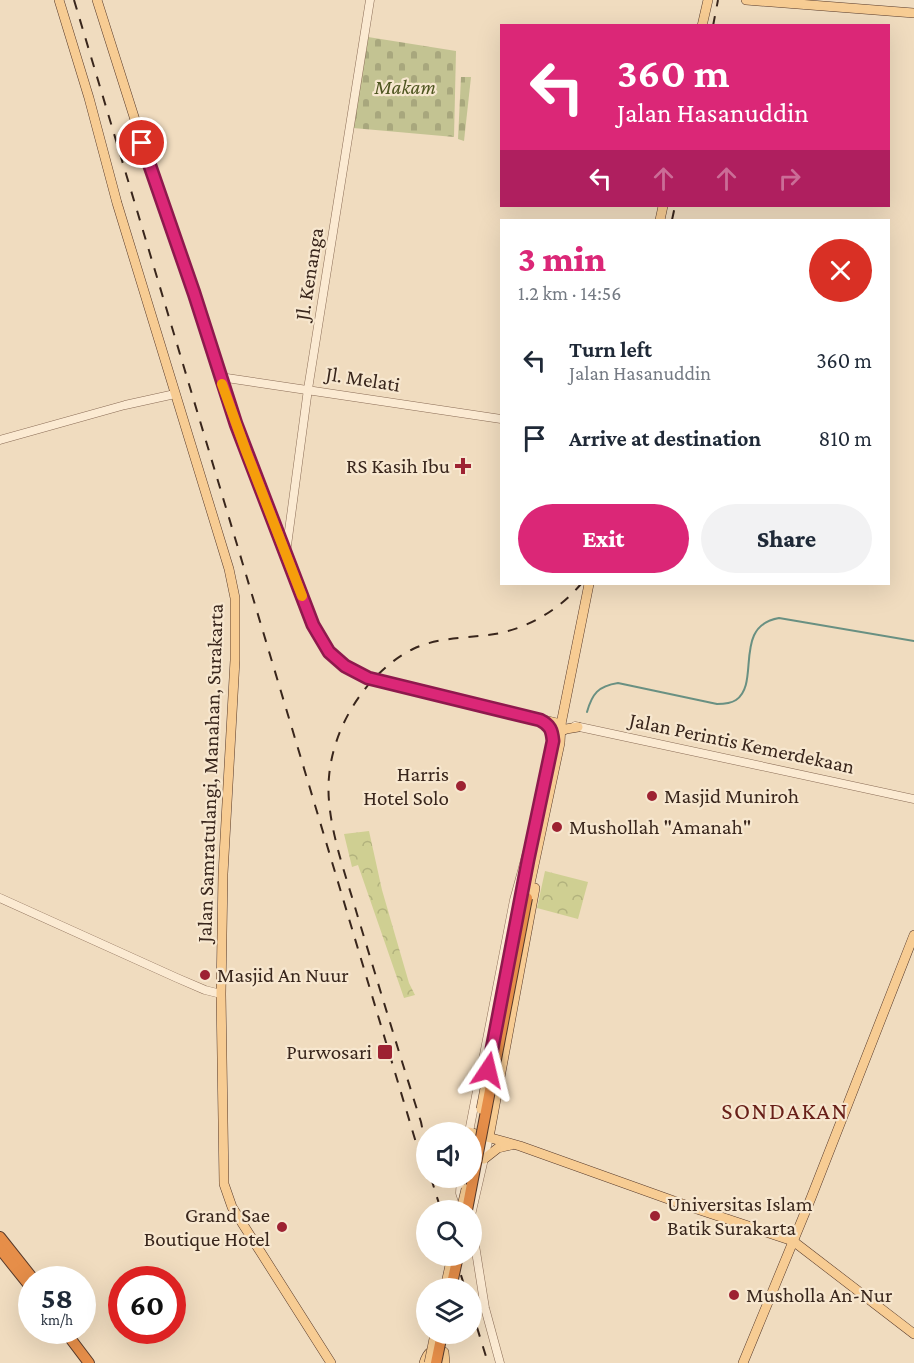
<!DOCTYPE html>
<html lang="en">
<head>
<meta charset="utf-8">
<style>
	:root { --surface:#fff; --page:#f2f2f3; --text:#1f2937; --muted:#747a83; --accent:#db2777 }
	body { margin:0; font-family:"Crimson Pro",serif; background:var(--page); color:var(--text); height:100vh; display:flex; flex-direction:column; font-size:22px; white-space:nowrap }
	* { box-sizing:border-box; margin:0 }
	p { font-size:20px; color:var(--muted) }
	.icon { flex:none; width:33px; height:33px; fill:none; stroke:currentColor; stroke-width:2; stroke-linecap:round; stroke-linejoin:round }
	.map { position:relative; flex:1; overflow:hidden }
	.panel { position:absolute; left:500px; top:219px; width:390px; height:366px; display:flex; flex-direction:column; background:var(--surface); border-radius:0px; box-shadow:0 6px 24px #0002 }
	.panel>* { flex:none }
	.top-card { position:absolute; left:500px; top:24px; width:390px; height:183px; border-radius:0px; box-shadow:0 6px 24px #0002; background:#db2777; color:#fff; overflow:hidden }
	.tools { position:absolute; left:416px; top:1122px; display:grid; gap:12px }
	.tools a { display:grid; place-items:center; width:66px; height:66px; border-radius:50%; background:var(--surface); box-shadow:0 6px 24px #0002; font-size:30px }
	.speed { position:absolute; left:18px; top:1266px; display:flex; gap:12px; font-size:30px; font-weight:700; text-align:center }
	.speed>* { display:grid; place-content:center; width:78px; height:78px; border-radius:50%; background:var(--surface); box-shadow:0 6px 24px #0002; line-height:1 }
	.speed small { font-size:15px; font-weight:400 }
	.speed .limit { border:9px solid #d22; background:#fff; color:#111 }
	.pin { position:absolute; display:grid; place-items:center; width:51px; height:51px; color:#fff; margin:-26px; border:3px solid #fff; border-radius:50%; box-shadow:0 2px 6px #0007 }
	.me { position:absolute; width:66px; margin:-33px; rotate:10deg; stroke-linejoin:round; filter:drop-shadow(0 0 4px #0008) }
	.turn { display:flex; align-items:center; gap:21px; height:126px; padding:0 18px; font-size:27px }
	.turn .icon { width:78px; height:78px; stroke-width:2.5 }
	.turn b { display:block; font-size:42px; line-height:51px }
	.lanes { display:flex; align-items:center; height:57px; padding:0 18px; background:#0003; justify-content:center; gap:30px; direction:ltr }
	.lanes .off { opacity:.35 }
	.round { display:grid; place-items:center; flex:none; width:63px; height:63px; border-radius:32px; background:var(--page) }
	.headline { display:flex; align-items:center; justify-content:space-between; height:102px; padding:0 18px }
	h1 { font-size:36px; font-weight:800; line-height:45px; color:var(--accent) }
	.primary-button { display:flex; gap:12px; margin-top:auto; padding:12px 18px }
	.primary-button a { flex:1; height:69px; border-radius:36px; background:var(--accent); color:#fff; font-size:24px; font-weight:800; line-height:69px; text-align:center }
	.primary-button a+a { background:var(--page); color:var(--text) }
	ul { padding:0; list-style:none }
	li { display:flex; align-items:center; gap:18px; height:78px; padding:0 18px }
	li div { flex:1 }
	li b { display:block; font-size:22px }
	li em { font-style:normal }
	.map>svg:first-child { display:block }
</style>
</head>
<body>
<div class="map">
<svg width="914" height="1363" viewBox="0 0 914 1363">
	<defs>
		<pattern id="forest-crowns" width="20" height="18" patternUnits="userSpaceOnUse" patternTransform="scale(1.5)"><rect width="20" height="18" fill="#cfcf92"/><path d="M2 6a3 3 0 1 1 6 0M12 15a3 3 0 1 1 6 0" fill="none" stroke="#b2b27d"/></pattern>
		<pattern id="cemetery-stones" width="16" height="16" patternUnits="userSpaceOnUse" patternTransform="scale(1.5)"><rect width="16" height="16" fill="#c3c392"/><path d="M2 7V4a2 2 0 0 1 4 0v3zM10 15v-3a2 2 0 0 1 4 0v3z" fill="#a8a77d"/></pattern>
	</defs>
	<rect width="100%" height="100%" fill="#f0dcbf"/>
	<!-- forest -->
	<g fill="url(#forest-crowns)">
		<polygon points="369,831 382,890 409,983 415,995 404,998 358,865 352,867 344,834"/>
		<polygon points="545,871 588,882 578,919 537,908"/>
	</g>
	<!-- cemetery -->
	<g fill="url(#cemetery-stones)">
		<polygon points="368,37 456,51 454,137 353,128"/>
		<polygon points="461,77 471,77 464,141 458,139"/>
	</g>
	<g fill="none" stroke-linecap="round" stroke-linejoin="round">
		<!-- stream -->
		<path stroke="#699082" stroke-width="2" d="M587,712C592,694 598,686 618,683L717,704C723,704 730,704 736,700C761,683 732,626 779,618L914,641"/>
		<defs>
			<g id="minor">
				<polyline points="220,377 501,419"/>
				<polyline points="0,440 125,405 175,394"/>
				<polyline points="286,553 308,389 370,0"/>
				<polyline points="575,726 914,799"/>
				<polyline points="0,898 177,978 205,990 221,994"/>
				<polyline points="469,1132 514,900 528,849"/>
				<polyline points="461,1178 460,1193 463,1202"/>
				<polyline points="471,1215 489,1137"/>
				<polyline points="471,1220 485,1308 500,1363"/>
			</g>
			<g id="major">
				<polyline points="59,0 89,98 117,203 229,569 235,598 235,660 223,874 221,994 224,1184 232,1207 331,1363"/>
				<path d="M97,0L149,164L194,293L236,424L313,625C328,653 342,667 373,680L561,724"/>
				<polyline points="746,0 914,13"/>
				<polyline points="702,26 708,0"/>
				<polyline points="660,220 663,206"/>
				<polyline points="558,733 566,729 578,727"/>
				<polyline points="521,897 553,741 559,729"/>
				<polyline points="527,898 560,743 561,724 589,584"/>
				<polyline points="469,1132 520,1146 685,1205 793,1241 914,1334"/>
				<polyline points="489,1137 535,888"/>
				<polyline points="484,1159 498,1148 511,1145"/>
				<path d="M424,1363C427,1353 434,1345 444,1352L445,1363"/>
				<polyline points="743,1363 811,1198 914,935"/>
			</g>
			<g id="highway">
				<polyline points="0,1237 34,1280"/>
				<polyline points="0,1249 32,1289"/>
				<polyline points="64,1330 89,1363"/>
			</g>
		</defs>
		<!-- minor casing -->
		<use href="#minor" stroke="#8a6c56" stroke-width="9"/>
		<!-- major casing -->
		<use href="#major" stroke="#573a2b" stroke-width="10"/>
		<!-- highway casing -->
		<use href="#highway" stroke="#573a2b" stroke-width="12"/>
		<!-- minor -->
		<use href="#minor" stroke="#fbead2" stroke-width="8"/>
		<!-- major -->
		<use href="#major" stroke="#f7cc93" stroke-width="9"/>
		<!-- highway -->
		<use href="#highway" stroke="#e68e49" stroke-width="10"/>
		<!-- rail -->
		<g stroke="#39261c" stroke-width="2" stroke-dasharray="10 10" stroke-linecap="butt">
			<polyline points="74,0 426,1176"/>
			<polyline points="713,26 718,0"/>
			<polyline points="672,220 675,206"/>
			<path d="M426,1147L421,1122C399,1053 378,983 357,914C345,872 325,820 329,777C333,726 367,672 413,649C436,638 463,638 488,635C524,631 558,611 581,584"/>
			<polyline points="431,1178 441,1210"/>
			<polyline points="455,1256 465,1288"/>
			<polyline points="471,1308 488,1363"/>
		</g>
		<defs>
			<g id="major-bridge">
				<polyline points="481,1109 521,897"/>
				<polyline points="461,1210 466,1189"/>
				<polyline points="445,1288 452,1256"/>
				<polyline points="429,1363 435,1334"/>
			</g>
			<g id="highway-bridge">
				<polyline points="467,1210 527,898"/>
				<polyline points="451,1288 458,1256"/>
				<polyline points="436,1363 442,1334"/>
			</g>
		</defs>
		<!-- major-bridge casing -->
		<use href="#major-bridge" stroke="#573a2b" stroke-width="10" stroke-linecap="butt"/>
		<!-- highway-bridge casing -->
		<use href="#highway-bridge" stroke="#573a2b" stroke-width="12" stroke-linecap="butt"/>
		<!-- major-bridge -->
		<use href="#major-bridge" stroke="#f7cc93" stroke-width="9"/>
		<!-- highway-bridge -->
		<use href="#highway-bridge" stroke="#e68e49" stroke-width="10"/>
	</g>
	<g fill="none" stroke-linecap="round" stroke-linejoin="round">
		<defs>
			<path id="route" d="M142,143L194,293L236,424L313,625L329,652L345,666L368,678L540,720C550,725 552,730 553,741L528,860L488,1070"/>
		</defs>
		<!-- route casing -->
		<use href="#route" stroke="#8e194d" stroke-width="15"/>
		<!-- route -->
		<use href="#route" stroke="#db2777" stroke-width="10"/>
		<!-- slow -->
		<polyline stroke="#f59e0b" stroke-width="10" points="222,384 246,451 302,596"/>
	</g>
	<!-- markers -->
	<g fill="#9d2232" stroke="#f7e7cf" stroke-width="2">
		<path d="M460 457h6v6h6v6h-6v6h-6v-6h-6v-6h6z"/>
		<circle cx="461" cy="786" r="6"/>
		<circle cx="652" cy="796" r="6"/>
		<circle cx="557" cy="827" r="6"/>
		<circle cx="205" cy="975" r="6"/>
		<rect x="377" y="1044" width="16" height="16" rx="3"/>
		<circle cx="655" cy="1216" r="6"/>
		<circle cx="282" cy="1227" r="6"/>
		<circle cx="734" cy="1295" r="6"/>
	</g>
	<g text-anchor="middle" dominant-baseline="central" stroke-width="4.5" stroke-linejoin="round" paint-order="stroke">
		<!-- park labels -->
		<g font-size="21" font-style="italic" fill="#4f5621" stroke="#f7e7cf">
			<text x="405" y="87">Makam</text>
		</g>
		<!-- street labels -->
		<g font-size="21" fill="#39261c" stroke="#f7e7cf">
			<text transform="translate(309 274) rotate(-81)">Jl. Kenanga</text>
			<text transform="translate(363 379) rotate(9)">Jl. Melati</text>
			<text transform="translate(742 743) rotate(12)">Jalan Perintis Kemerdekaan</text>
			<text transform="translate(210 773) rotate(-88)">Jalan Samratulangi, Manahan, Surakarta</text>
		</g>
		<!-- poi labels -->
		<g font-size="21" fill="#39261c" stroke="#f7e7cf" text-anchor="start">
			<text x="450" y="466" text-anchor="end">RS Kasih Ibu</text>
			<text x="449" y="774" text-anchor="end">Harris<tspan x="449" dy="24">Hotel Solo</tspan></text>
			<text x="664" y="796">Masjid Muniroh</text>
			<text x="569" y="827">Mushollah "Amanah"</text>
			<text x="217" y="975">Masjid An Nuur</text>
			<text x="372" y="1052" text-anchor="end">Purwosari</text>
			<text x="667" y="1204">Universitas Islam<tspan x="667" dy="24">Batik Surakarta</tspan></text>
			<text x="270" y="1215" text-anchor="end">Grand Sae<tspan x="270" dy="24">Boutique Hotel</tspan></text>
			<text x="746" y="1295">Musholla An-Nur</text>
		</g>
		<!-- quarter labels -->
		<g font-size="24" letter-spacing="1.5" fill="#681f18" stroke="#f7e7cf">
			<text x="785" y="1110">SONDAKAN</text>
		</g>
	</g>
</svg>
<div class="tools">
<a><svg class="icon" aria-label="sound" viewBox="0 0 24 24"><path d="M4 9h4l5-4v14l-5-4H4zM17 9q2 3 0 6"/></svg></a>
<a><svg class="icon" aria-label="search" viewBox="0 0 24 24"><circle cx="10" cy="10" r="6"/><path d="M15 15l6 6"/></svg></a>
<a><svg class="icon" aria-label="layers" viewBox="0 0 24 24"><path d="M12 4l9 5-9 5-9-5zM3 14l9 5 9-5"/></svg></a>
</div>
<div class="speed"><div>58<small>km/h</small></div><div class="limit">60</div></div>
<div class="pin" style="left:142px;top:143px;background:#d93025"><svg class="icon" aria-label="arrive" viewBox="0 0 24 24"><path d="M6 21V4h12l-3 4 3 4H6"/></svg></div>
<svg class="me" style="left:488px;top:1070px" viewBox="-20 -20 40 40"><path d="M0-17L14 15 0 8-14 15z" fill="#db2777" stroke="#fff" stroke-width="4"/></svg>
<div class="top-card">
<div class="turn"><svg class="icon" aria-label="left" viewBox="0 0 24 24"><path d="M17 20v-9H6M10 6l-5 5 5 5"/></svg><div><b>360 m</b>Jalan Hasanuddin</div></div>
<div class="lanes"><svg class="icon" aria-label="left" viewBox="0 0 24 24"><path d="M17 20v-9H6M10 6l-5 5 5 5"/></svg><svg class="icon off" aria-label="ahead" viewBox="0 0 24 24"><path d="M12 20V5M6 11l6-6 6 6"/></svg><svg class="icon off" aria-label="ahead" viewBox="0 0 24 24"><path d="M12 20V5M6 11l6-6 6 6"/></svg><svg class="icon off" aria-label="right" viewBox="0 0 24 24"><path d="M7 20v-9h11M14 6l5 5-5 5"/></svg></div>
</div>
<section class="panel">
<div class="headline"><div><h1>3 min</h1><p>1.2 km · 14:56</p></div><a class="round" style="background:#d93025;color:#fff"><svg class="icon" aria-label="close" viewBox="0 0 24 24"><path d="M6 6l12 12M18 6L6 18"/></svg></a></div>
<ul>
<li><svg class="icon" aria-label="left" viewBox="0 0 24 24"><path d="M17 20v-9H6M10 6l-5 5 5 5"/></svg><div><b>Turn left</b><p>Jalan Hasanuddin</p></div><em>360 m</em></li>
<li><svg class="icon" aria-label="arrive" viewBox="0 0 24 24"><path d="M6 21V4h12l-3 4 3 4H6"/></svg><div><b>Arrive at destination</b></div><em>810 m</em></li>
</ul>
<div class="primary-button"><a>Exit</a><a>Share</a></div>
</section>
</div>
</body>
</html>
